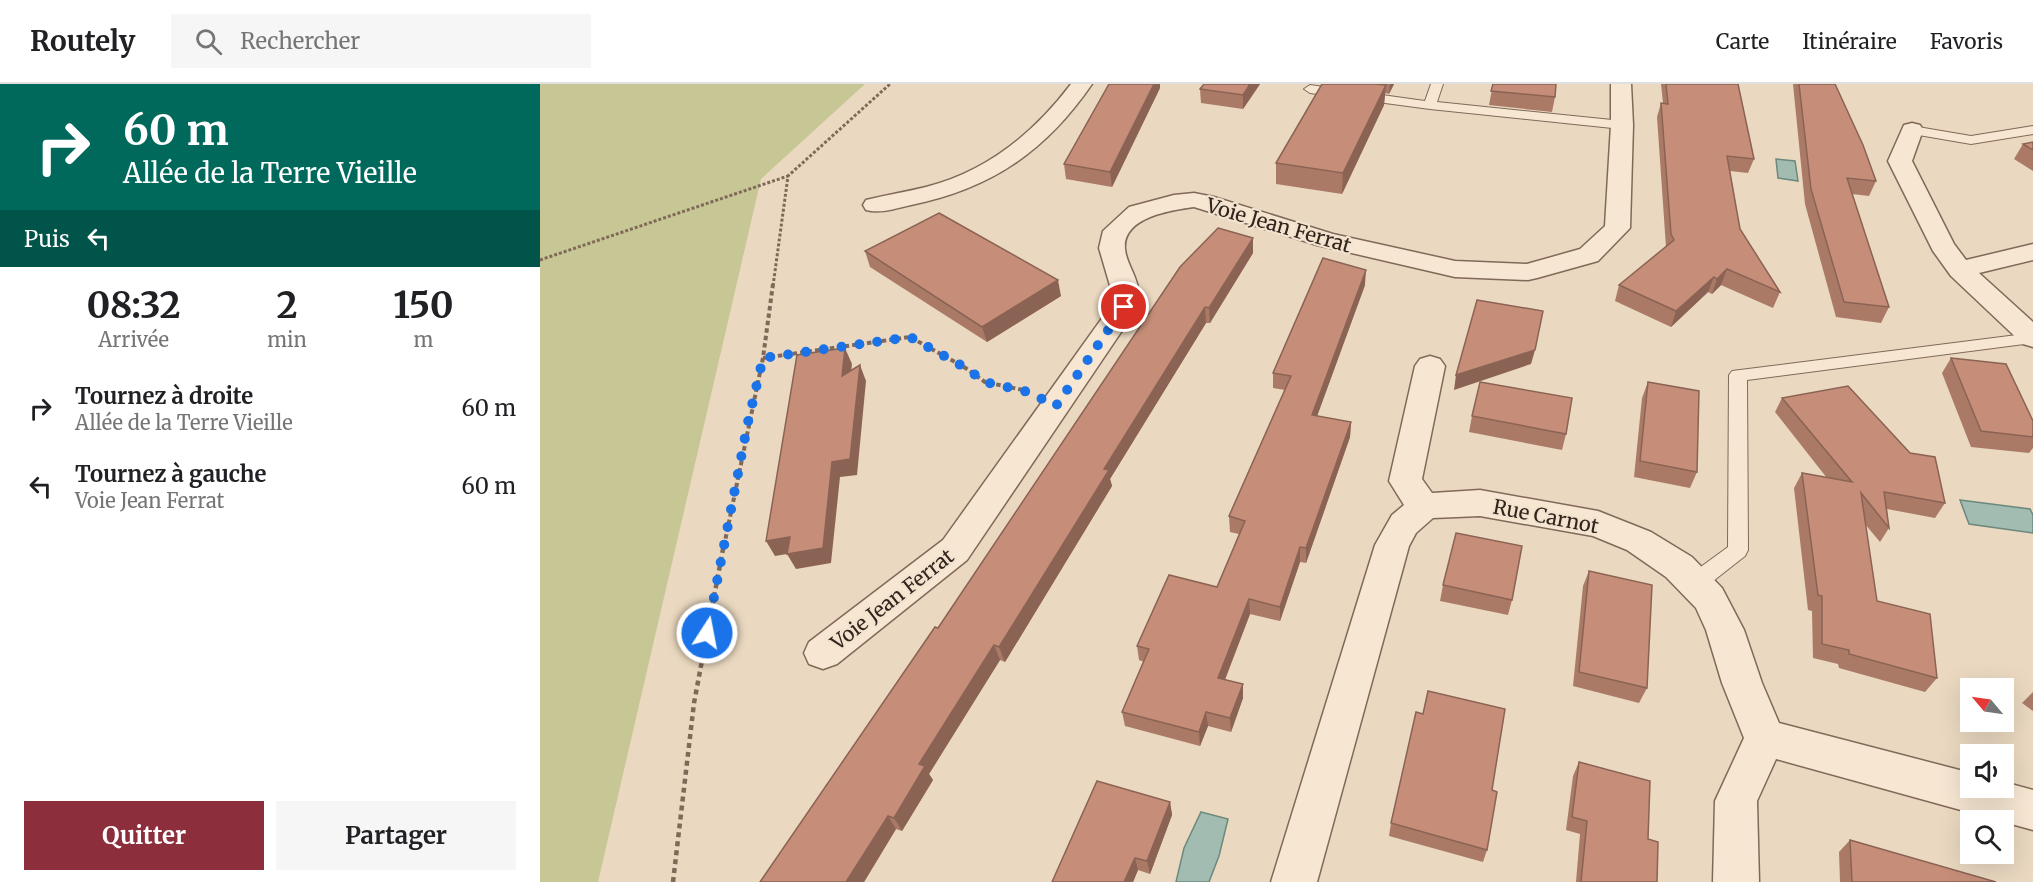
<!DOCTYPE html>
<html lang="fr">
<head>
<meta charset="utf-8">
<style>
	:root { --surface:#fff; --page:#f6f6f6; --text:#202124; --muted:#757577; --line:#e0e0e0; --accent:#8c2e3b }
	body { margin:0; font-family:Merriweather,serif; background:var(--page); color:var(--text); height:100vh; display:flex; flex-direction:column; font-size:22px; white-space:nowrap }
	* { box-sizing:border-box; margin:0 }
	p { font-size:20px; color:var(--muted) }
	.icon { flex:none; width:33px; height:33px; fill:none; stroke:currentColor; stroke-width:2; stroke-linecap:round; stroke-linejoin:round }
	.map { position:relative; flex:1; overflow:hidden }
	.side { display:flex; flex-direction:column; background:var(--surface); width:540px }
	.side>* { flex:none }
	.top-card { background:#00695c; color:#fff; overflow:hidden }
	.needle { width:39px; rotate:299deg }
	.tools { position:absolute; left:1420px; top:594px; display:grid; gap:12px }
	.tools a { display:grid; place-items:center; width:54px; height:54px; border-radius:0px; background:var(--surface); box-shadow:0 6px 24px #0002; font-size:30px }
	.pin { position:absolute; display:grid; place-items:center; width:51px; height:51px; color:#fff; margin:-26px; border:3px solid #fff; border-radius:50%; box-shadow:0 2px 6px #0007 }
	.me { position:absolute; width:66px; margin:-33px; rotate:11deg; stroke-linejoin:round; filter:drop-shadow(0 0 4px #0008) }
	.turn { display:flex; align-items:center; gap:21px; height:126px; padding:0 24px; font-size:27px }
	.turn .icon { width:78px; height:78px; stroke-width:2.5 }
	.turn b { display:block; font-size:42px; line-height:51px }
	.then { display:flex; align-items:center; height:57px; padding:0 24px; background:#0003; gap:12px; font-size:22px }
	.eta { display:flex; justify-content:space-evenly; align-items:center; height:102px; text-align:center }
	.eta b { font-size:36px; font-weight:700; line-height:42px }
	.primary-button { display:flex; gap:12px; margin-top:auto; padding:12px 24px }
	.primary-button a { flex:1; height:69px; border-radius:0px; background:var(--accent); color:#fff; font-size:24px; font-weight:700; line-height:69px; text-align:center }
	.primary-button a+a { background:var(--page); color:var(--text) }
	ul { padding:0; list-style:none }
	li { display:flex; align-items:center; gap:18px; height:78px; padding:0 24px }
	li div { flex:1 }
	li b { display:block; font-size:22px }
	li em { font-style:normal }
	header { display:flex; align-items:center; gap:36px; box-sizing:border-box; height:84px; padding:0 30px; background:var(--surface); border-bottom:2px solid var(--line) }
	header strong { font-size:28px }
	nav { display:flex; gap:33px; margin-inline-start:auto; font-size:21px }
	.search { width:420px; height:54px; background:var(--page); display:flex; align-items:center; gap:15px; box-sizing:border-box; padding:0 21px; border-radius:0px; color:var(--muted); font-size:22px }
	main { display:flex; flex:1; min-height:0 }
	.map>svg:first-child { display:block }
</style>
</head>
<body>
<header>
<strong>Routely</strong>
<div class="search"><svg class="icon" aria-label="search" viewBox="0 0 24 24"><circle cx="10" cy="10" r="6"/><path d="M15 15l6 6"/></svg>Rechercher</div>
<nav><a>Carte</a><a>Itinéraire</a><a>Favoris</a></nav>
</header>
<main>
<section class="side">
<div class="top-card">
<div class="turn"><svg class="icon" aria-label="right" viewBox="0 0 24 24"><path d="M7 20v-9h11M14 6l5 5-5 5"/></svg><div><b>60 m</b>Allée de la Terre Vieille</div></div>
<div class="then">Puis<svg class="icon" aria-label="left" viewBox="0 0 24 24"><path d="M17 20v-9H6M10 6l-5 5 5 5"/></svg></div>
</div>
<div class="eta">
<div><b>08:32</b><p>Arrivée</p></div>
<div><b>2</b><p>min</p></div>
<div><b>150</b><p>m</p></div>
</div>
<ul>
<li><svg class="icon" aria-label="right" viewBox="0 0 24 24"><path d="M7 20v-9h11M14 6l5 5-5 5"/></svg><div><b>Tournez à droite</b><p>Allée de la Terre Vieille</p></div><em>60 m</em></li>
<li><svg class="icon" aria-label="left" viewBox="0 0 24 24"><path d="M17 20v-9H6M10 6l-5 5 5 5"/></svg><div><b>Tournez à gauche</b><p>Voie Jean Ferrat</p></div><em>60 m</em></li>
</ul>
<div class="primary-button"><a>Quitter</a><a>Partager</a></div>
</section>
<div class="map">
<svg width="1493" height="798" viewBox="0 0 1493 798">
	<rect width="100%" height="100%" fill="#ead8c0"/>
	<!-- green -->
	<polygon fill="#c7c695" points="0,0 325,0 221,95 58,798 0,798"/>
	<!-- water -->
	<g fill="#a2bcb1" stroke="#6b897d" stroke-width="1.5">
		<polygon points="1236,75 1255,77 1258,97 1238,94"/>
		<polygon points="1420,416 1490,425 1493,431 1493,449 1429,440"/>
		<polygon points="661,728 688,735 679,772 669,798 636,798 644,764"/>
	</g>
	<g fill="none" stroke-linecap="round" stroke-linejoin="round">
		<defs>
			<g id="lane">
				<polygon points="891,0 903,0 897,18 1082,37 1089,41 1082,45 890,25 770,9 764,5 770,1 885,17"/>
				<polygon points="1372,42 1431,52 1493,42 1493,50 1431,60 1367,49 1365,46"/>
				<polygon points="1493,249 1492,259 1207,296 1208,466 1205,472 1163,505 1155,508 1147,505 1144,499 1147,493 1188,463 1189,291 1192,287"/>
			</g>
			<g id="street">
				<path d="M531,0H552C506,67 451,105 371,121C357,124 341,130 326,126L323,121L326,116C346,111 366,108 386,103C446,88 494,49 531,0Z"/>
				<path d="M1071,0H1091L1093,41L1090,144L1058,177L997,194L988,196L915,193L777,161L654,123C632,126 582,133 585,165C586,178 596,191 598,204C599,210 598,217 598,223L427,476L297,580L283,585L269,580L264,569L269,558L403,456L570,223L571,205L559,164L563,147L589,123L634,111L654,109L674,113L793,150L915,177L987,180L1040,165L1065,142L1071,41Z"/>
				<polygon points="1372,39 1380,41 1383,46 1372,77 1414,160 1426,176 1493,160 1493,176 1439,189 1493,238 1493,263 1483,260 1411,192 1393,167 1348,77 1364,41"/>
				<polygon points="890,272 900,275 905,282 882,395 892,409 940,406 1058,427 1111,448 1152,473 1182,504 1204,546 1222,599 1239,639 1431,689 1431,704 1464,704 1464,698 1493,706 1493,746 1464,738 1464,736 1457,736 1236,675 1217,717 1219,798 1173,798 1175,717 1204,654 1182,599 1166,546 1156,524 1126,493 1087,466 1053,452 940,432 893,434 876,449 869,462 777,798 731,798 835,461 852,431 864,421 849,397 875,282 880,275"/>
			</g>
		</defs>
		<!-- lane casing -->
		<use href="#lane" stroke="#816959" stroke-width="2"/>
		<!-- street casing -->
		<use href="#street" stroke="#816959" stroke-width="3"/>
		<!-- path-far2 -->
		<g stroke="#816959" stroke-width="3" stroke-dasharray="3 2" stroke-linecap="butt">
			<polyline points="0,176 248,92"/>
			<polyline points="233,202 248,92 350,0"/>
		</g>
		<!-- path-far1 -->
		<g stroke="#816959" stroke-width="4" stroke-dasharray="4.5 3" stroke-linecap="butt">
			<polyline points="223,274 370,253 424,283 445,298 483,306"/>
			<polyline points="184,462 223,274 233,200"/>
		</g>
		<!-- path -->
		<polyline stroke="#816959" stroke-width="4.5" stroke-dasharray="5 4" stroke-linecap="butt" points="133,798 154,619 184,460"/>
		<!-- lane -->
		<use href="#lane" fill="#f6e6d2" fill-rule="evenodd"/>
		<!-- street -->
		<use href="#street" fill="#f6e6d2" fill-rule="evenodd"/>
	</g>
	<!-- wall -->
	<g fill="#aa7a67">
		<polygon points="720,0 703,25 661,19 660,5"/>
		<polygon points="782,0 854,0 849,10 845,9 844,21 802,110 736,100 736,79"/>
		<polygon points="953,0 1015,13 1012,28 949,21"/>
		<polygon points="1121,0 1198,0 1214,75 1208,89 1190,87 1200,145 1240,208 1233,224 1181,201 1172,210 1168,208 1131,243 1075,217 1079,201 1126,163 1117,33 1121,19 1123,19"/>
		<polygon points="1253,0 1295,0 1336,97 1329,112 1312,110 1349,223 1341,239 1296,233 1265,120"/>
		<polygon points="620,4 572,103 526,95 524,80"/>
		<polygon points="1493,58 1493,87 1474,75 1483,60"/>
		<polygon points="325,167 521,212 447,258 330,183"/>
		<polygon points="713,169 670,239 666,239 570,395 572,402 465,578 460,576 389,690 393,696 362,747 356,745 324,798 398,544 640,183"/>
		<polygon points="825,201 777,332 811,338 810,353 766,479 760,478 740,537 710,530 685,596 703,600 703,614 691,648 668,642 660,662 585,642 582,628 604,578 599,576 597,562 677,503 699,450 690,448 689,432 745,306 733,304 733,289"/>
		<polygon points="1411,274 1493,337 1493,364 1489,369 1431,363 1402,289"/>
		<polygon points="1108,298 1157,388 1150,404 1094,393 1102,314"/>
		<polygon points="1242,314 1405,419 1395,434 1347,425 1349,444 1340,458 1325,440 1337,517 1397,594 1385,608 1299,584 1298,580 1273,574 1272,527 1268,526 1254,404 1262,389 1287,394 1235,328"/>
		<polygon points="932,332 1026,350 1022,366 929,348"/>
		<polygon points="1049,487 1107,604 1099,619 1033,602 1043,502"/>
		<polygon points="903,501 972,516 968,531 900,517"/>
		<polygon points="1493,608 1493,627 1482,619"/>
		<polygon points="1039,678 1108,755 1117,798 1036,798 1040,750 1026,746 1033,692"/>
		<polygon points="952,706 947,766 943,778 849,752 851,739"/>
		<polygon points="630,718 632,731 610,790 598,786 593,798 512,798"/>
		<polygon points="1310,756 1456,798 1300,798 1299,768"/>
	</g>
	<!-- shaded-wall -->
	<g fill="#8b6354">
		<polygon points="614,0 620,0 620,4 572,103 570,88"/>
		<polygon points="710,0 720,0 703,25 703,11"/>
		<polygon points="850,0 854,0 849,10"/>
		<polygon points="846,1 844,21 802,110 803,89"/>
		<polygon points="713,154 713,169 670,239 669,224"/>
		<polygon points="1187,185 1181,201 1172,210 1177,195"/>
		<polygon points="826,186 825,201 772,346 772,331"/>
		<polygon points="1174,193 1168,208 1131,243 1136,227"/>
		<polygon points="518,196 521,212 447,258 442,243"/>
		<polygon points="665,223 666,239 570,395 572,402 465,578 459,563 564,385"/>
		<polygon points="305,264 312,280 309,307 302,292"/>
		<polygon points="995,266 991,280 914,306 916,291"/>
		<polygon points="320,281 326,297 317,391 300,393 291,479 256,485 247,470 235,472 226,457 292,378"/>
		<polygon points="811,338 810,353 766,479 766,464"/>
		<polygon points="760,463 760,478 740,537 740,523"/>
		<polygon points="709,515 710,530 680,608 678,594"/>
		<polygon points="454,561 460,576 389,690 393,696 362,747 354,734 379,680"/>
		<polygon points="703,600 703,614 691,648 690,634"/>
		<polygon points="666,628 668,642 660,662 659,648"/>
		<polygon points="630,718 632,731 610,790 607,777"/>
		<polygon points="348,732 356,745 324,798 306,798"/>
		<polygon points="595,774 598,786 593,798 584,798"/>
	</g>
	<!-- building -->
	<g fill="#c68e78" stroke="#8b6354" stroke-width="1.5">
		<polygon points="569,0 614,0 570,88 524,80"/>
		<polygon points="664,0 710,0 703,11 660,5"/>
		<polygon points="782,0 835,0 846,1 803,89 736,79"/>
		<polygon points="953,0 1016,0 1015,13 951,7"/>
		<polygon points="1126,0 1198,0 1214,75 1187,72 1200,145 1240,208 1187,185 1177,195 1174,193 1136,227 1079,201 1134,156 1131,150 1121,19 1128,20"/>
		<polygon points="1259,0 1295,0 1323,61 1336,97 1307,94 1349,223 1304,218 1271,105"/>
		<polygon points="1493,58 1493,66 1483,60"/>
		<polygon points="399,129 518,196 442,243 325,167"/>
		<polygon points="678,144 713,154 669,224 665,223 564,385 569,386 459,563 454,561 379,680 385,682 354,734 348,732 306,798 220,798 395,543 398,544 640,183"/>
		<polygon points="783,174 826,186 772,331 811,338 766,464 760,463 740,523 709,515 678,594 703,600 690,634 666,628 659,648 582,628 609,565 597,562 629,491 677,503 705,437 689,432 751,292 733,289"/>
		<polygon points="937,216 1003,227 995,266 916,291"/>
		<polygon points="305,264 302,292 320,281 310,375 292,378 283,464 247,470 250,453 226,457 257,271"/>
		<polygon points="1411,274 1466,280 1493,337 1493,353 1441,347"/>
		<polygon points="940,298 1032,314 1026,350 932,332"/>
		<polygon points="1108,298 1159,307 1157,388 1100,377"/>
		<polygon points="1308,302 1370,369 1395,373 1405,419 1344,408 1349,444 1321,409 1337,517 1390,530 1397,594 1309,570 1309,566 1282,560 1282,512 1278,511 1262,389 1312,398 1242,314"/>
		<polygon points="916,449 982,462 972,516 903,501"/>
		<polygon points="1049,487 1112,501 1107,604 1039,588"/>
		<polygon points="888,607 965,625 952,706 957,708 947,766 851,739 876,628 883,630"/>
		<polygon points="1039,678 1110,697 1108,755 1118,758 1117,798 1041,798 1047,737 1032,733"/>
		<polygon points="557,697 630,718 607,777 595,774 584,798 512,798"/>
		<polygon points="1310,756 1456,798 1312,798"/>
	</g>
	<g fill="none" stroke-linecap="round" stroke-linejoin="round">
		<!-- route -->
		<polyline stroke="#1a73e8" stroke-width="10" stroke-dasharray="0 18" points="167,549 208,338 223,274 370,253 424,283 445,298 488,308 516,322 584,223"/>
	</g>
	<g text-anchor="middle" dominant-baseline="central" stroke-width="4.5" stroke-linejoin="round" paint-order="stroke">
		<!-- street labels -->
		<g font-size="20" fill="#32241d" stroke="#f2e3cf">
			<text transform="translate(739 141) rotate(16)">Voie Jean Ferrat</text>
			<text transform="translate(1006 432) rotate(11)">Rue Carnot</text>
			<text transform="translate(352 515) rotate(-38)">Voie Jean Ferrat</text>
		</g>
	</g>
</svg>
<div class="tools">
<a><svg class="needle" viewBox="-14 -14 28 28"><path d="M0-13l5 13h-10z" fill="#e53935"/><path d="M0 13l5-13h-10z" fill="#757577"/></svg></a>
<a><svg class="icon" aria-label="sound" viewBox="0 0 24 24"><path d="M4 9h4l5-4v14l-5-4H4zM17 9q2 3 0 6"/></svg></a>
<a><svg class="icon" aria-label="search" viewBox="0 0 24 24"><circle cx="10" cy="10" r="6"/><path d="M15 15l6 6"/></svg></a>
</div>
<div class="pin" style="left:584px;top:223px;background:#d93025"><svg class="icon" aria-label="arrive" viewBox="0 0 24 24"><path d="M6 21V4h12l-3 4 3 4H6"/></svg></div>
<svg class="me" style="left:167px;top:549px" viewBox="-20 -20 40 40"><circle r="17" fill="#1a73e8" stroke="#fff" stroke-width="3"/><path d="M0-11L8 9 0 5-8 9z" fill="#fff"/></svg>
</div>
</main>
</body>
</html>
